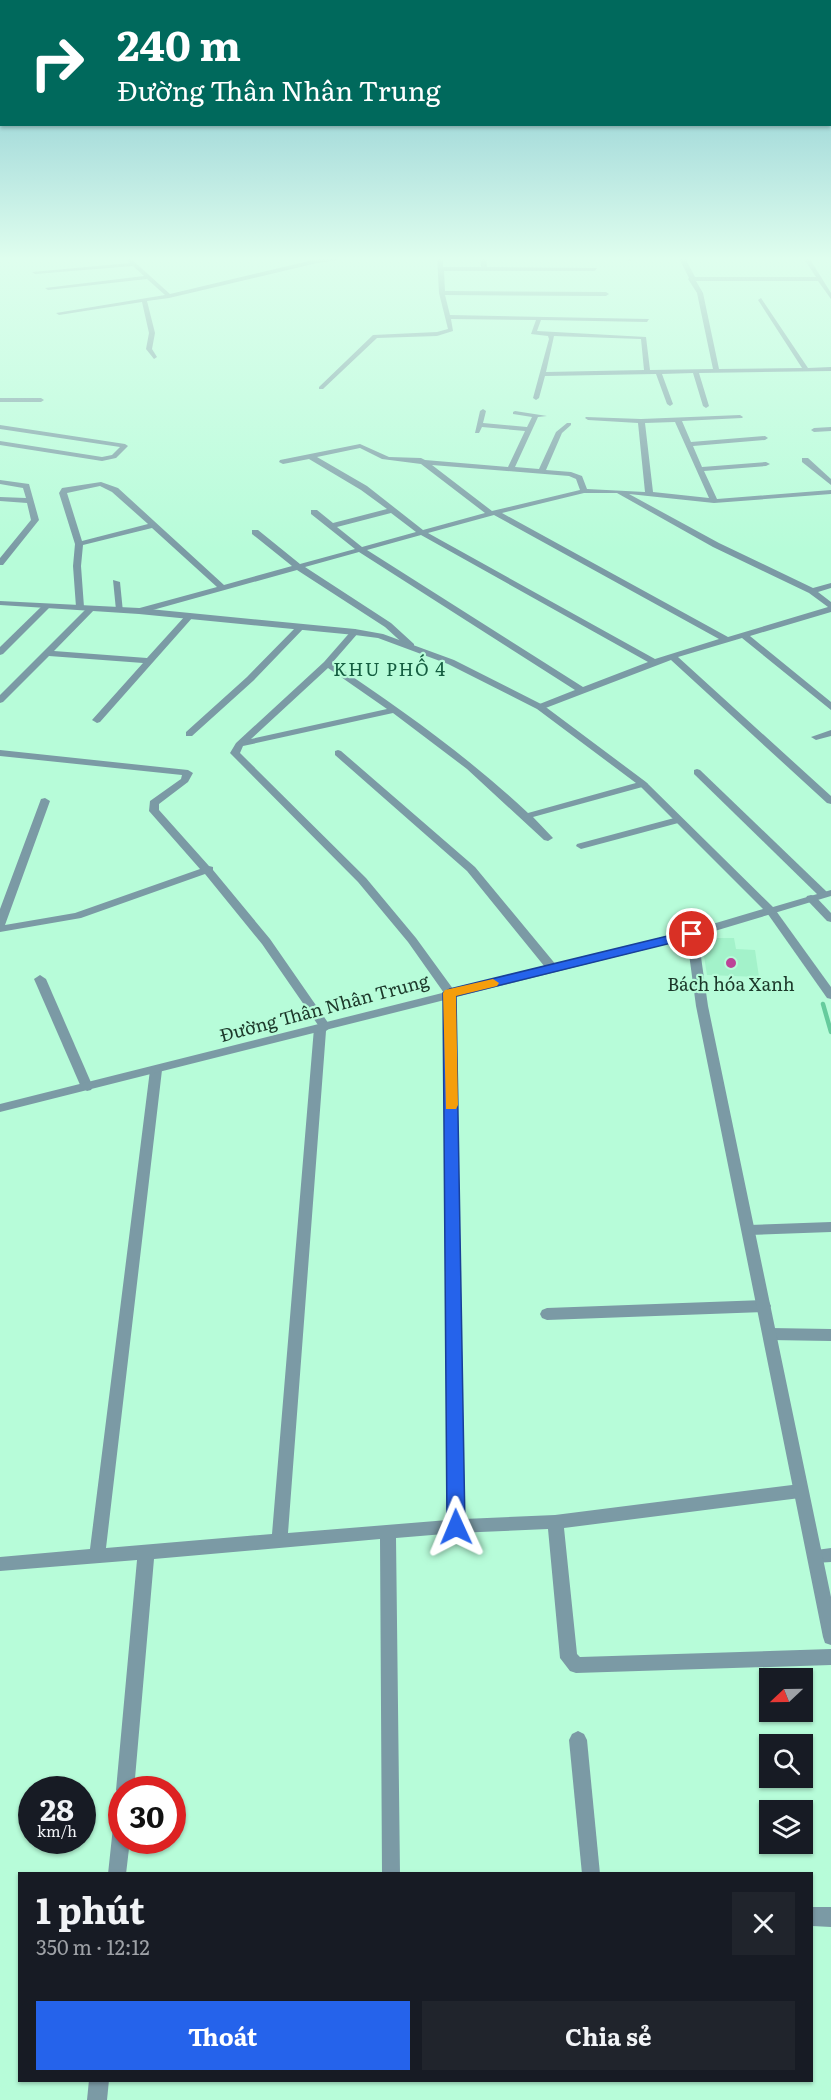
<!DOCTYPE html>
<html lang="vi">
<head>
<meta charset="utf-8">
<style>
	:root { --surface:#171b24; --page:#20242c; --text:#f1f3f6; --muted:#9ea1a6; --accent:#2563eb }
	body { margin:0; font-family:Literata,serif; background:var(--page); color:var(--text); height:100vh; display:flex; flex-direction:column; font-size:22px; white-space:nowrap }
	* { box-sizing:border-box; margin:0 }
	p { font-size:20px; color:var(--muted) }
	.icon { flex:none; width:33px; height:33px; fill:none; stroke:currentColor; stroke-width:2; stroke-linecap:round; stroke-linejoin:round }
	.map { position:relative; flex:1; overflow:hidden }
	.drawer { position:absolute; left:18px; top:1872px; width:795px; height:210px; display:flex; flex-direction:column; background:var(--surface); border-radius:0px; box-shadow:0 2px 4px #0004 }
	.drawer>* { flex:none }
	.guide { position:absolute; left:0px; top:0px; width:831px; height:126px; box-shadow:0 2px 4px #0004; background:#00695c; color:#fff; overflow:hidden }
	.needle { width:39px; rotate:248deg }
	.tools { position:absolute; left:759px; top:1668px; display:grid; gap:12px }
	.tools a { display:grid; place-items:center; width:54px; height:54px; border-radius:0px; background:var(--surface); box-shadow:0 2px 4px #0004; font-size:30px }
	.speed { position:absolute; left:18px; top:1776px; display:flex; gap:12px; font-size:30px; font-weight:700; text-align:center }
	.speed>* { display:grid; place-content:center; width:78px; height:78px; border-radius:50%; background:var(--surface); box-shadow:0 2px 4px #0004; line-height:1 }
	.speed small { font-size:15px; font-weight:400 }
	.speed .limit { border:9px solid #d22; background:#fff; color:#111 }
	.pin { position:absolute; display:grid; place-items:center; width:51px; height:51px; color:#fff; margin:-26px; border:3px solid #fff; border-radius:50%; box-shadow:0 2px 6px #0007 }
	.me { position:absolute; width:66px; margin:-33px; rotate:359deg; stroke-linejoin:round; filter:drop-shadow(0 0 4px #0008) }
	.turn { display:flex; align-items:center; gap:21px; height:126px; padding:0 18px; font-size:27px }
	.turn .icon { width:78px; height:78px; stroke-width:2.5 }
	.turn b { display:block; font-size:42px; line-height:51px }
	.round { display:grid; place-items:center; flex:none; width:63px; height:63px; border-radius:0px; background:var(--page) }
	.summary { display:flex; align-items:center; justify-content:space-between; height:102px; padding:0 18px }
	h1 { font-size:36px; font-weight:700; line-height:45px }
	.cta { display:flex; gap:12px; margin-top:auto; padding:12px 18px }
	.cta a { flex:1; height:69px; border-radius:0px; background:var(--accent); color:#fff; font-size:24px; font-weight:700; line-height:69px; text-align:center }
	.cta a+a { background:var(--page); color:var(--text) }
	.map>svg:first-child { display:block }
</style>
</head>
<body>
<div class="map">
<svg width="831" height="2100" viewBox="0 0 831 2100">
	<rect width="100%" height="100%" fill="#b7fcd9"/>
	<!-- built -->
	<polygon fill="#a3f2ca" points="701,938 734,938 736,949 755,950 759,977 707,975"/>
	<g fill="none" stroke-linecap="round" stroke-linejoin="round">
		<!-- stream -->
		<polyline stroke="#66cb9d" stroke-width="4.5" points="823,1004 831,1032"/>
		<!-- minor -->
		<g fill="#7b9aa5" fill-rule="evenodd">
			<polygon points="343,256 359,256 313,264 169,298 147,301 155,333 152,349 157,357 154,359 146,349 149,333 142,302 59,315 56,313 165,295 147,279 48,290 45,288 144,276 133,266 35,274 32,272 130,263 126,259 129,257 170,294 313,260"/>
			<path d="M437,256H443V267H481L480,256H486L487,267L597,268L595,271H444L445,291L606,292L609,294L606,296L445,295L450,315L649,319L647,322L541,320L537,331L646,337L650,370L713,369L697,293L688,279L689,278L678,256H684L695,277H816L802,256H808L831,293V299L818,281H696L703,293L719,369L802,368L758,300L761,298L808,368L831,367V371L699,373L709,406L706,408L703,406L693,373L662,374L673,404L670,406L667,404L656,374L545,376L539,398L536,400L533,398L549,339L548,336L531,334L536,320L451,319L453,331L437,336L377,338L323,389H319V387L373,335L437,332L448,329L439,293ZM554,336L641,339L644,370L546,372Z"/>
			<polygon points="625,256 631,256 633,260 628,261"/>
			<polygon points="0,398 41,398 44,400 41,402 0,402"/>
			<path d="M483,409L486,411L483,423L527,427L532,417L513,414V412L515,411L547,416L538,417L515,467L539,469L556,432L567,423H571V425L562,433L546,470L571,472L582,476L587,489L645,492L638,423L588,420L585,418L586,417L641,419L740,415L743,417L742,418L682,421L691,442L765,436L768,438L765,440L693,446L702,467L766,462L770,464L766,466L704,471L717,499L831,490V494L714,503L629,494L719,543L813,588L831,583V588L818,592L831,602V612L750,636L831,702V710L742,638L678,657L831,796V804L827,803L671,660L543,709H537V705L575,690L359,552L305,567L391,623L414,644V648H408L385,627L297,570L142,613H136V609L217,587L152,528L83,545L81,566L84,607L80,609L76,607L73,566L75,544L59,493L62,488L101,482L118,488L224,585L292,566L252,534V530H258L300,564L355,549L311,514V510H317L333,523L387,509L361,490L309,459L283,464L279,462L280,460L360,444L389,457L421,458L425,460L508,467L525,431L482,427L479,433H475L480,411ZM675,422L709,498L653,492L645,423ZM360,448L382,459L421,464L485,513L423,530L367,486L317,457ZM432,465L569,476L576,479L580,490L492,511ZM100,486L112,492L148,524L82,541L67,493ZM584,493H617L713,547L809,593L828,607L728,637L502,513ZM391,513L416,532L362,547L337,527ZM494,515L719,639L655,659L428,533ZM421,535L648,662L583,687L367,550Z"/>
			<polygon points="0,425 125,444 128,446 116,458 102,461 0,445 0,441 102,457 112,455 120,447 0,429"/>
			<polygon points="831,427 831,431 814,432 811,430 814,428"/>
			<polygon points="802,458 808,458 831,479 831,485 802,462"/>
			<polygon points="0,480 29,484 39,520 3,565 0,565 0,558 31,520 27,503 0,501 0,497 26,498 23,488 0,484"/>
			<polygon points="113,580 120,582 123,612 116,610"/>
			<polygon points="44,604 51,606 3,654 0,655 0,647"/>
			<polygon points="89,606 96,608 54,651 147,658 186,615 193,617 100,722 97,723 92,720 143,663 49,656 3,702 0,703 0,695"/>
			<polygon points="298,625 305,627 253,681 192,736 186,736 186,732 247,677"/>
			<path d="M355,629L359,632L332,663C401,709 467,756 528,813L643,781L648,784L646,786L533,817L553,838L548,841L544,840L467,769L393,713L243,746L240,753L366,878L416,938L456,993L464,1519L555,1515L800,1484L806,1486L808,1491L806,1496L800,1498L564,1528L577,1654L580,1657L831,1649V1665L576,1673L570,1671L560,1658L548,1529L456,1533L396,1538L400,1874H382L380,1539L154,1559L134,1790H122V1798L119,1796L116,1790L137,1560L0,1571V1557L90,1549L150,1070L156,1066L162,1070L106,1548L272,1534L314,1028L318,1025L262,944L205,874L81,918L0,932V909L41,799L45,798L50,801L5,925L75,913L200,869L149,811L150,801L181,779L182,775L0,756V750L188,770L193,773L188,782L159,804V810L209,866L213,867V870L270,939L331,1027L326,1031L288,1533L448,1520L444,993L408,942L358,882L230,753L236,743L324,662L352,630ZM328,668L387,709L251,739Z"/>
			<polygon points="831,730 831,736 816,740 811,737"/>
			<polygon points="338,750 341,751 475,867 557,966 559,969 557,972 549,972 467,871 335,755 335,751"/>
			<polygon points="697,769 700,770 827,892 828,894 827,896 819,896 694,774 694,770"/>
			<polygon points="678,817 683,820 682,822 581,849 576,846 577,844"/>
			<polygon points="811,895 815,896 831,913 831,922 827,921 807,900 806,898 807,896"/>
			<polygon points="770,907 774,908 831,987 831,999 827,998 765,910"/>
			<polygon points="40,975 46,979 93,1087 91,1090 87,1091 81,1087 34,979"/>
			<polygon points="831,1222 831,1232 749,1235 744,1234 742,1230 744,1226 749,1225"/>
			<polygon points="764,1300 769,1302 771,1306 769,1310 764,1312 547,1320 542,1318 540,1314 542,1310 547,1308"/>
			<polygon points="770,1328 831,1329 831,1341 770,1340 765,1338 763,1334 765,1330"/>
			<polygon points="831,1548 831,1562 815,1563 809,1561 807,1556 809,1551"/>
			<polygon points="578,1731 584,1734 587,1740 600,1874 582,1874 569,1740 572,1734"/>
			<polygon points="122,1818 122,1840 130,1840 126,1874 108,1874 113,1827 115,1820"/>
			<polygon points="812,1907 831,1907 831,1927 812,1926"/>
			<polygon points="89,2080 109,2080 107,2100 87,2100"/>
		</g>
		<!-- tertiary -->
		<polygon fill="#7b9aa5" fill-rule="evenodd" points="0,601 139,608 355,629 383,634 454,660 543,705 646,782 773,907 831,890 831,896 698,936 708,1006 831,1597 831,1645 825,1643 823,1637 696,1006 687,939 0,1112 0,1104 689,931 763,909 640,786 537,709 448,664 378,638 355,635 139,614 0,605"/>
	</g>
	<!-- sky -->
	<linearGradient id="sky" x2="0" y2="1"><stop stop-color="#74bdca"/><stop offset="0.47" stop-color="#dffeee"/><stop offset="1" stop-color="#dffeee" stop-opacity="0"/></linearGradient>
	<rect width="831" height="550" fill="url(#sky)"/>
	<!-- route -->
	<polygon fill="#2563eb" stroke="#184099" stroke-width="1.5" points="692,930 696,931 696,937 456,996 465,1527 463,1532 456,1535 450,1532 447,1527 443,993 450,989"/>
	<!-- slow -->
	<polygon fill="#f59e0b" points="493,979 499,983 497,986 456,996 458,1105 456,1109 446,1109 443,993 445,990"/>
	<!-- markers -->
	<circle fill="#bc4397" stroke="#b7fcd9" stroke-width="2" cx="731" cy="963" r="6"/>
	<g text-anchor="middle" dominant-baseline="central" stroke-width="4.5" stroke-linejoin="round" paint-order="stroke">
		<!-- far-quarter labels -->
		<g font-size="18" letter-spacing="1.5" fill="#145d40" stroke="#b7fcd9">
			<text x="390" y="668">KHU PHỐ 4</text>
		</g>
		<!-- poi labels -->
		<g font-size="18" fill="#1c382a" stroke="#b7fcd9">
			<text x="731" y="983">Bách hóa Xanh</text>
		</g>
		<!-- street labels -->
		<g font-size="18" fill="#1c382a" stroke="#b7fcd9">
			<text transform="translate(324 1007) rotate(-15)">Đường Thân Nhân Trung</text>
		</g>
	</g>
</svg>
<div class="tools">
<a><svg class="needle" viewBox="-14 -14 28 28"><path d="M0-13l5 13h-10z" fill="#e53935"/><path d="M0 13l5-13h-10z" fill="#9ea1a6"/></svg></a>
<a><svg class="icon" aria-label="search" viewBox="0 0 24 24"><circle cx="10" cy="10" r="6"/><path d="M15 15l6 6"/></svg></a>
<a><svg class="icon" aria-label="layers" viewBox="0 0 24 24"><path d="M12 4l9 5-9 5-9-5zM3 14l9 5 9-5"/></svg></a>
</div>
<div class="speed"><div>28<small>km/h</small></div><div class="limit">30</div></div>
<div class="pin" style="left:692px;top:934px;background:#d93025"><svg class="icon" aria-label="arrive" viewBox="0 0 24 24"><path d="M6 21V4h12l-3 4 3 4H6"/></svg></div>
<svg class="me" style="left:456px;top:1527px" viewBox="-20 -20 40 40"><path d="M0-17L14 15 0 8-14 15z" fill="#2563eb" stroke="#fff" stroke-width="4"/></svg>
<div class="guide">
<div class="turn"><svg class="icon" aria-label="right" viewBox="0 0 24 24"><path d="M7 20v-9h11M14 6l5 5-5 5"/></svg><div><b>240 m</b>Đường Thân Nhân Trung</div></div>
</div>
<section class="drawer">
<div class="summary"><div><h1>1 phút</h1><p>350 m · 12:12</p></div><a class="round"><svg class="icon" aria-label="close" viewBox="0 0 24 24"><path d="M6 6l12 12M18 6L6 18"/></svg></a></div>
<div class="cta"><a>Thoát</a><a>Chia sẻ</a></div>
</section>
</div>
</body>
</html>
